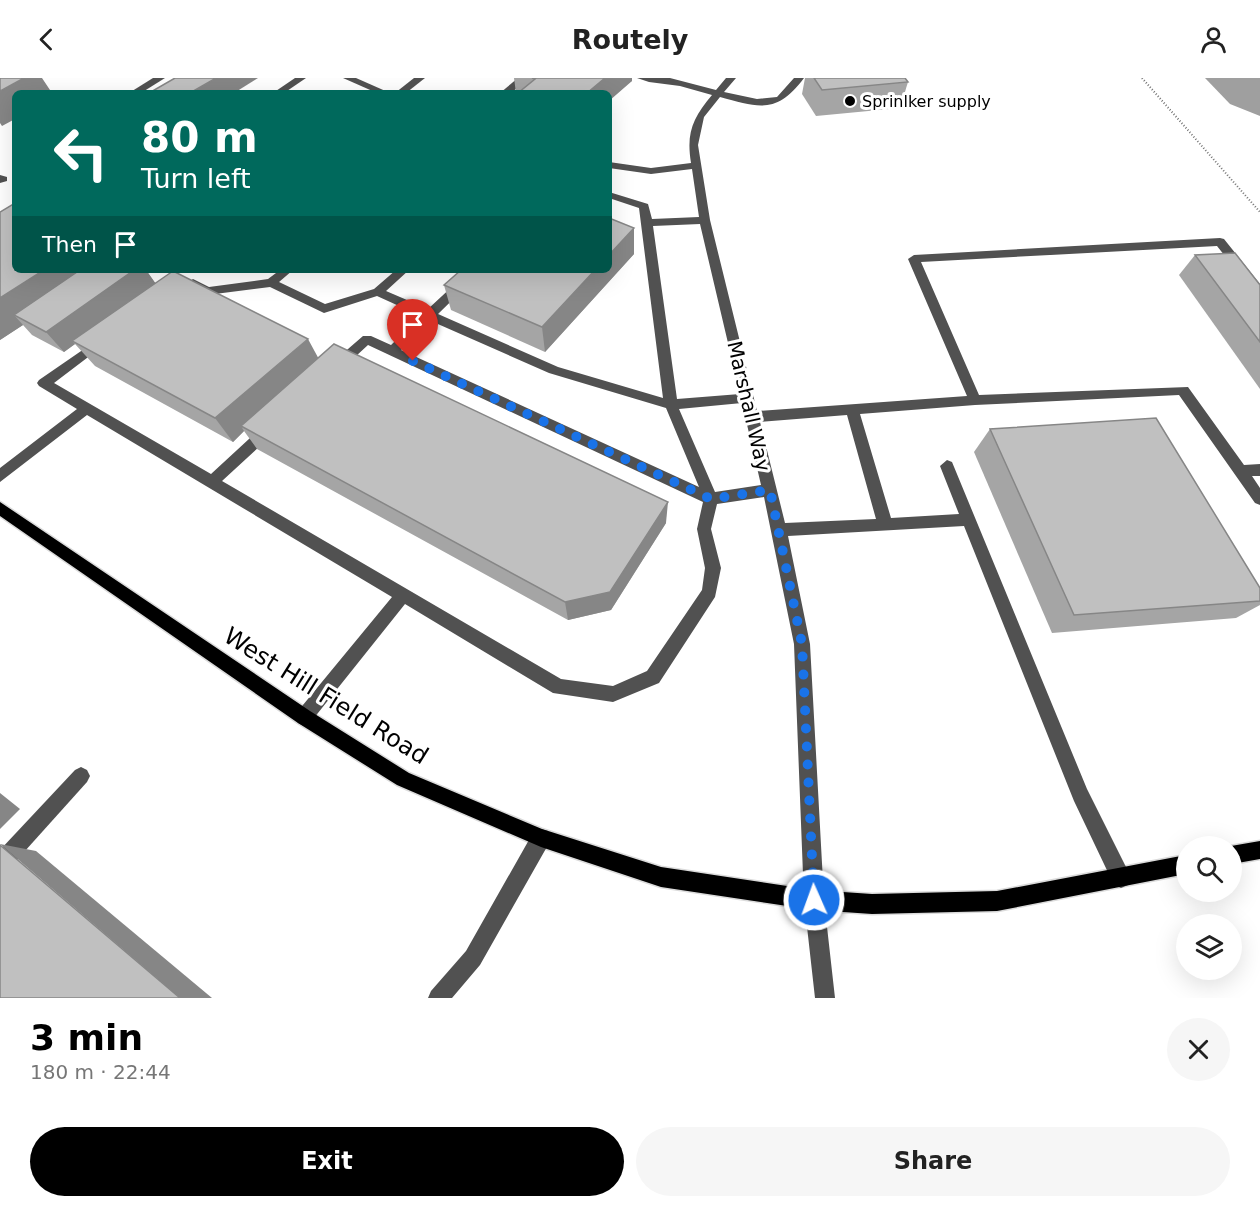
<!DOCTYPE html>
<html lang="en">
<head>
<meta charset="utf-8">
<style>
	:root { --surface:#fff; --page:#f6f6f6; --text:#222; --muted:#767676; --accent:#000 }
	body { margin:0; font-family:"DejaVu Sans",sans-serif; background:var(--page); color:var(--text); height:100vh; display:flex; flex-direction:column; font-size:22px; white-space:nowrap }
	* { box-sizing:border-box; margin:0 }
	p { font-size:20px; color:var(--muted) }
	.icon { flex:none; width:33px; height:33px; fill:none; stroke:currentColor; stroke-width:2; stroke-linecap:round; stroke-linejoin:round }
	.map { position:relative; height:920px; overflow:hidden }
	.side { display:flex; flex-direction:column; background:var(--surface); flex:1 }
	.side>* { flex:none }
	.top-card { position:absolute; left:12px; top:12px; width:600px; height:183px; border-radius:9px; box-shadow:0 6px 24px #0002; background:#00695c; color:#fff; overflow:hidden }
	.fabs { position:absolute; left:1176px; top:758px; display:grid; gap:12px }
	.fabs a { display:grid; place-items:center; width:66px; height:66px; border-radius:50%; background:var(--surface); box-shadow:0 6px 24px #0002; font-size:30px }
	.pin { position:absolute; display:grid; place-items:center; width:51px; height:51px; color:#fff; margin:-62px -26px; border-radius:50% 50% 50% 0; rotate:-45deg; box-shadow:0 0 6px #0007 }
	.pin .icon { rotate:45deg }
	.me { position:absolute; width:66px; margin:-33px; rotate:358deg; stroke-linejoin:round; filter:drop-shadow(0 0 4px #0008) }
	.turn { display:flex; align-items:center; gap:21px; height:126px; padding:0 30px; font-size:27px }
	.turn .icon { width:78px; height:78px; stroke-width:2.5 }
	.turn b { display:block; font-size:42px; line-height:51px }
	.then { display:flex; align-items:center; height:57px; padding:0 30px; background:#0003; gap:12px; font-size:22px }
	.round { display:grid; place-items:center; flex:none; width:63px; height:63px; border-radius:32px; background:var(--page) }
	.overview { display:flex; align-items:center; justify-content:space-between; height:102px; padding:0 30px }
	h1 { font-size:36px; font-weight:700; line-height:45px; color:var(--accent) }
	.primary-button { display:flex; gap:12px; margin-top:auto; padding:12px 30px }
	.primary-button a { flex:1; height:69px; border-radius:36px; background:var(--accent); color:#fff; font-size:24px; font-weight:700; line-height:69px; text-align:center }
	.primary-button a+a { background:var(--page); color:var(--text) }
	header { display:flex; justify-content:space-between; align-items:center; height:78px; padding:0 30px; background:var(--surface); font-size:27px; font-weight:700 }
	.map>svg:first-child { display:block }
</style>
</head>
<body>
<header><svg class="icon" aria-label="back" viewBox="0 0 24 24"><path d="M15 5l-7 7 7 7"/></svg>Routely<svg class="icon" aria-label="person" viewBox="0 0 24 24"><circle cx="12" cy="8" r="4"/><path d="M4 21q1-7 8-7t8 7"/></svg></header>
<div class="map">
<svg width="1260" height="920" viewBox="0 0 1260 920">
	<rect width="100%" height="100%" fill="#fff"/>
	<!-- water -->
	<polygon fill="#9f9f9f" points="1205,0 1260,0 1260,38 1230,26"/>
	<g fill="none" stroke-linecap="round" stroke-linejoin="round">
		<defs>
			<g id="major">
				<polygon points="0,424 310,633 409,695 542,751 661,789 814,812 872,816 997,813 1186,777 1186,796 997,833 872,836 814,832 661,809 541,769 397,707 298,645 0,438"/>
				<polygon points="1260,763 1260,781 1232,786 1231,768"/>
			</g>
		</defs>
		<!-- major casing -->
		<use href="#major" stroke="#dbdbdb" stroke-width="3"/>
		<!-- path -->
		<polyline stroke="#737373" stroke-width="2" stroke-dasharray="1 2" stroke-linecap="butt" points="1142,0 1260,134"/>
		<!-- minor -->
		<g fill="#515151" fill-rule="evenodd">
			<polygon points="153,0 165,0 141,15 129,15"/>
			<polygon points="295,0 306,0 284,15 273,15"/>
			<polygon points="343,0 356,0 390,15 377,15"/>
			<polygon points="414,0 425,0 406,15 395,15"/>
			<polygon points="518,0 529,0 511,15 500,15"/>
			<path d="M637,0H670L716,12L726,0H736L724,14L757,21L777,19L794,0H804C777,36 760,30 720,19L704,39L698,67L710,142L757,333L967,318L908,181L914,177L1220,160L1224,161L1260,206V218L1256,217L1217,168L921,184L979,317L1188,309L1244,387L1260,386V398H1252L1260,410V427L1255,425L1179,317L975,327L860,336L891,440L959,436L940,388L947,382L952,384L1087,711L1128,793L1131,800L1128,807L1121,810L1114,807L1074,723L964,448L788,458L810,566L824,822L835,920H815L804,822L794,566L764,419L717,426L711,451L721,490L715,519L659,605L613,624L553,615L405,526L310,645L304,648L298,645L295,639L298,633L392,519L87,337L0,404V390L77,331L39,308L37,305L39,302L100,260L106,264L104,267L54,305L211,396L263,348H273L275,352L273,356L222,403L561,601L613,608L647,593L702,512L705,490L697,451L703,424L368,267L343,290H333V284L363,258H371L391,267L421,238L377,218L324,235L270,209L207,217L187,205L193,201L209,209L268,201L280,192H293L279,204L325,226L374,211L396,192H409L386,213L428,231L470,192H483L438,236L558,289L663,320L639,130L609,120V114L648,126L652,141L699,139L692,91L651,96L609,90V84L651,90L691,85C686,54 693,40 712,17L680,8L649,4ZM700,146L740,316L677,321L653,148ZM431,243L549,295L666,330L699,409L401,272ZM742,325L761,407L715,414L679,331ZM847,337L876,441L785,445L760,344Z"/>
			<polygon points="0,97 7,99 7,103 0,105"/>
			<polygon points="81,689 87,692 90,698 87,704 7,793 0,796 0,772 75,692"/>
			<polygon points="541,751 548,753 550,760 548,767 480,887 452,920 428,920 431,913 466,873 534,753"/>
		</g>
		<!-- major -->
		<use href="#major" fill="#000" fill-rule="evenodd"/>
	</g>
	<!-- wall -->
	<g fill="#a5a5a5">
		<polygon points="514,0 632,0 632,3 609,15 516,15"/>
		<polygon points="805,0 905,0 908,4 900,30 816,38 802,16"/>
		<polygon points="634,150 634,176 545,274 451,232 444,207"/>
		<polygon points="1195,177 1260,207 1260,311 1179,197"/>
		<polygon points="15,192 146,192 155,205 318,280 666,445 611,532 568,542 257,371 244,353 233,364 95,288 75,266 64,274 32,257 23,247 0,262"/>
		<polygon points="990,351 1260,510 1260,527 1236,540 1052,555 974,374"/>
	</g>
	<!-- shaded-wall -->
	<g fill="#868686">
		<polygon points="24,0 42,0 52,15 15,15 15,41 2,48 0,45 0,13"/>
		<polygon points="216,0 258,0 234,15 190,15"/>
		<polygon points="605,0 632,0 632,3 609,23 609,15 587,15"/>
		<polygon points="634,150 634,176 545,274 542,249 595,192 609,192 609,177"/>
		<polygon points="44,192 103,192 14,237 23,247 0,262 0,220"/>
		<polygon points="134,192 146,192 156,206 72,263 75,266 64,274 46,254"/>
		<polygon points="308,261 321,285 241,348 244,353 233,364 215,340"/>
		<polygon points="668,424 666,445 611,532 568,542 565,524"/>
		<polygon points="0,715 20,731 0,751"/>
		<polygon points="0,766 36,773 212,920 180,920"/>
	</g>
	<!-- building -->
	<g fill="#c0c0c0" stroke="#868686" stroke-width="1.5">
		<polygon points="0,0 24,0 0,13"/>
		<polygon points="175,0 216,0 190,15 149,15"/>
		<polygon points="532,0 605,0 587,15 518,15 535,1"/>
		<polygon points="814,0 905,0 908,4 822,12"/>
		<polygon points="15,125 15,192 44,192 0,220 0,134"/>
		<polygon points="609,140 634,150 609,177"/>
		<polygon points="1235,175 1260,207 1260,264 1195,177"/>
		<polygon points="80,192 134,192 46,254 14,237"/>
		<polygon points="461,192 595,192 542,249 444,207"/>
		<polygon points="173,193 308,261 215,340 72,263"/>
		<polygon points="334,266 668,424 610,514 565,524 241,348"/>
		<polygon points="1156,340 1260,510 1260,523 1074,537 990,351"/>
		<polygon points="0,767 180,920 0,920"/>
	</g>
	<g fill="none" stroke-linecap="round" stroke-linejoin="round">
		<!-- route -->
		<polyline stroke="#1a73e8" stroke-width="10" stroke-dasharray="0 18" points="413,283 711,421 770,412 802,566 814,822"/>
	</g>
	<!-- markers -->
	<circle fill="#000" stroke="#fff" stroke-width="2" cx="850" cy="23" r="6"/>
	<g text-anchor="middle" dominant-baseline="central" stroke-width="6" stroke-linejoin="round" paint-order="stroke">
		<!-- far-poi labels -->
		<g font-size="16" fill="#000" stroke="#fff" text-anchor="start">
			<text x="862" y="23">Sprinlker supply</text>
		</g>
		<!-- street labels -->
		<g font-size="20" fill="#000" stroke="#fff">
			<text transform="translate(749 328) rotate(77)">Marshall Way</text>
		</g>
		<!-- near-street labels -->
		<g font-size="24" fill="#000" stroke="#fff">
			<text transform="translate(326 618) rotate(32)">West Hill Field Road</text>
		</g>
	</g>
</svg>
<div class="fabs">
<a><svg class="icon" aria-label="search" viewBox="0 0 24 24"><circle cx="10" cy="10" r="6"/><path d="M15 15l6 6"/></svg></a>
<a><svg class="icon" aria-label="layers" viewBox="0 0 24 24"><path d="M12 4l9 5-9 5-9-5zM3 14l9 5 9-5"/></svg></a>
</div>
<div class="pin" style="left:413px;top:283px;background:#d93025"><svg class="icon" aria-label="arrive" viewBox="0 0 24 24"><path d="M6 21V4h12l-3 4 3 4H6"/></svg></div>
<svg class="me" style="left:814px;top:822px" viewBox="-20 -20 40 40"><circle r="17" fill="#1a73e8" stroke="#fff" stroke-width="3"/><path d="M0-11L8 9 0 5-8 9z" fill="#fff"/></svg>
<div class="top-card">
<div class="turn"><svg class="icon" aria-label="left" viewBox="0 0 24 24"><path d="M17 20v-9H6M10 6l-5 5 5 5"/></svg><div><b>80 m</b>Turn left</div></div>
<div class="then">Then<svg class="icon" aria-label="arrive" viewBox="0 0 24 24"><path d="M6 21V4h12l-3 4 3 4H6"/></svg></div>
</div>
</div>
<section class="side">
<div class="overview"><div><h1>3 min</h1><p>180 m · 22:44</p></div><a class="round"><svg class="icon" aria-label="close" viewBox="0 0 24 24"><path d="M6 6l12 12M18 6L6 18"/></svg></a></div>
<div class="primary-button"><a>Exit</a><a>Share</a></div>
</section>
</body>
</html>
